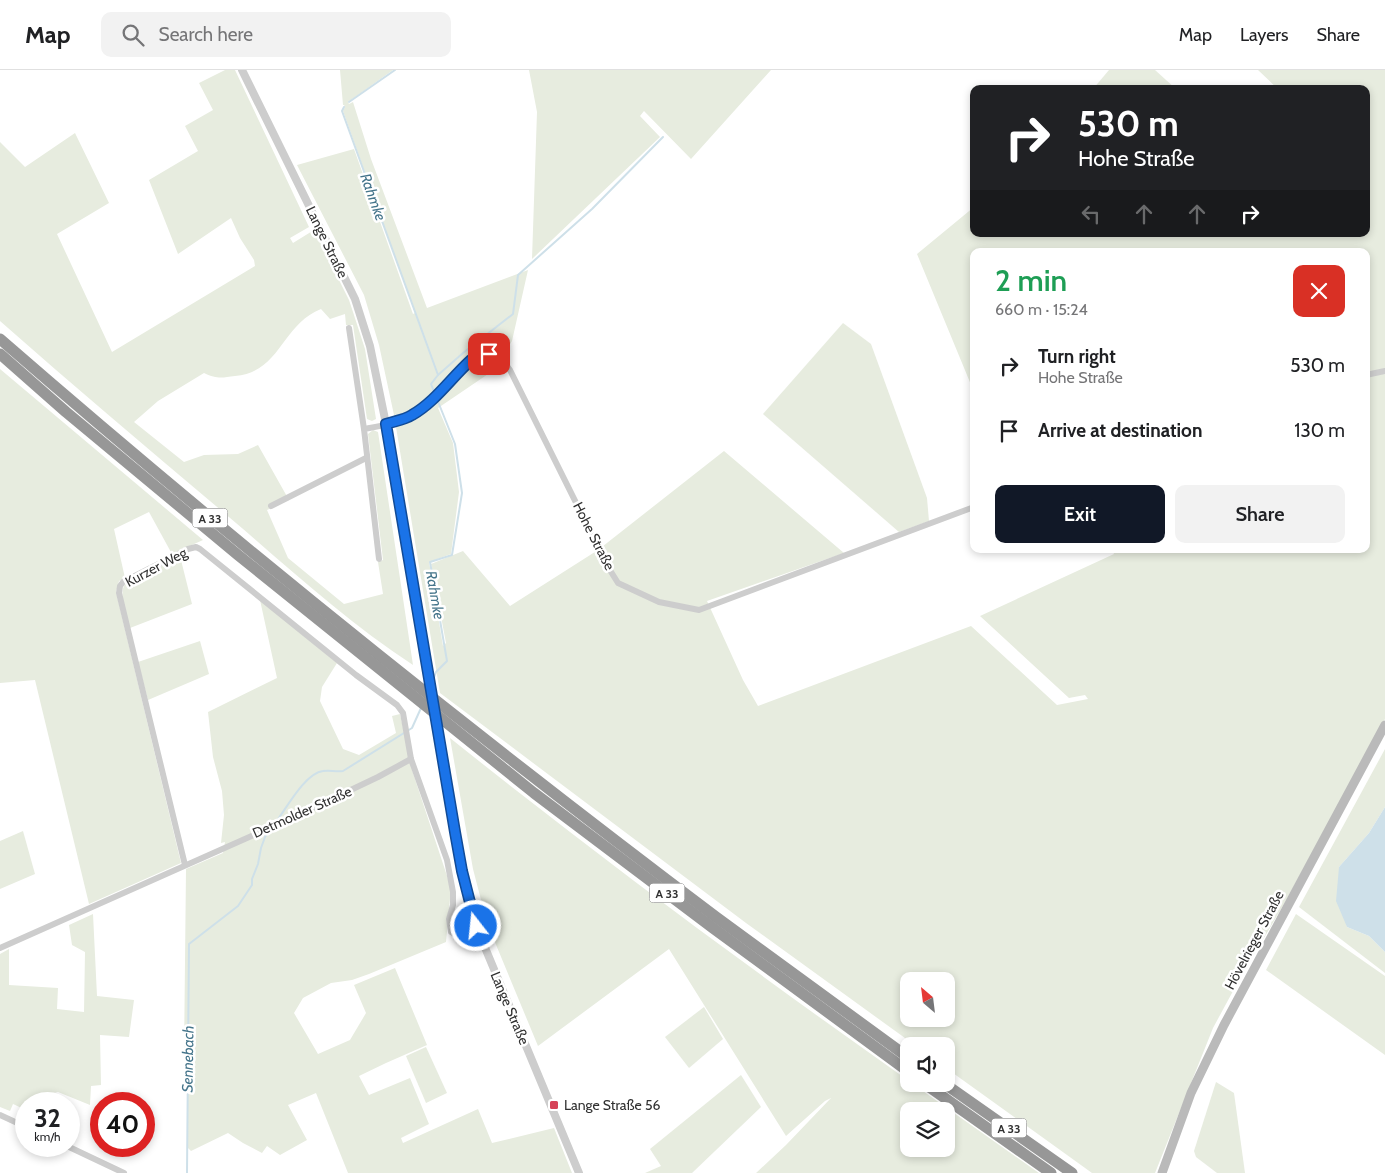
<!DOCTYPE html>
<html lang="en">
<head>
<meta charset="utf-8">
<style>
	:root { --surface:#fff; --page:#f2f2f2; --text:#202124; --muted:#757577; --line:#e0e0e0; --accent:#111827 }
	body { margin:0; font-family:Cabin,sans-serif; background:var(--page); color:var(--text); height:100vh; display:flex; flex-direction:column; font-size:19px; white-space:nowrap }
	* { box-sizing:border-box; margin:0 }
	p { font-size:16px; color:var(--muted) }
	.icon { flex:none; width:28px; height:28px; fill:none; stroke:currentColor; stroke-width:2; stroke-linecap:round; stroke-linejoin:round }
	.map { position:relative; flex:1; overflow:hidden }
	.drawer { position:absolute; left:970px; top:178px; width:400px; height:305px; display:flex; flex-direction:column; background:var(--surface); border-radius:10px; box-shadow:0 2px 8px #0003 }
	.drawer>* { flex:none }
	.top-card { position:absolute; left:970px; top:15px; width:400px; height:152px; border-radius:10px; box-shadow:0 2px 8px #0003; background:#202124; color:#fff; overflow:hidden }
	.needle { width:32px; rotate:332deg }
	.fabs { position:absolute; left:900px; top:902px; display:grid; gap:10px }
	.fabs a { display:grid; place-items:center; width:55px; height:55px; border-radius:10px; background:var(--surface); box-shadow:0 2px 8px #0003; font-size:25px }
	.speed { position:absolute; left:15px; top:1022px; display:flex; gap:10px; font-size:25px; font-weight:700; text-align:center }
	.speed>* { display:grid; place-content:center; width:65px; height:65px; border-radius:50%; background:var(--surface); box-shadow:0 2px 8px #0003; line-height:1 }
	.speed small { font-size:12px; font-weight:400 }
	.speed .limit { border:8px solid #d22; background:#fff; color:#111 }
	.pin { position:absolute; display:grid; place-items:center; width:42px; height:42px; color:#fff; margin:-21px; border-radius:10px; box-shadow:0 2px 8px #0006 }
	.me { position:absolute; width:55px; margin:-28px; rotate:344deg; stroke-linejoin:round; filter:drop-shadow(0 0 4px #0008) }
	.turn { display:flex; align-items:center; gap:18px; height:105px; padding:0 25px; font-size:22px }
	.turn .icon { width:65px; height:65px; stroke-width:2.5 }
	.turn b { display:block; font-size:35px; line-height:42px }
	.lanes { display:flex; align-items:center; height:48px; padding:0 25px; background:#0003; justify-content:center; gap:25px; direction:ltr }
	.lanes .off { opacity:.35 }
	.round { display:grid; place-items:center; flex:none; width:52px; height:52px; border-radius:10px; background:var(--page) }
	.head { display:flex; align-items:center; justify-content:space-between; height:85px; padding:0 25px }
	h1 { font-size:30px; font-weight:600; line-height:38px; color:#1e9e55 }
	.action { display:flex; gap:10px; margin-top:auto; padding:10px 25px }
	.action a { flex:1; height:58px; border-radius:10px; background:var(--accent); color:#fff; font-size:20px; font-weight:600; line-height:58px; text-align:center }
	.action a+a { background:var(--page); color:var(--text) }
	ul { padding:0; list-style:none }
	li { display:flex; align-items:center; gap:15px; height:65px; padding:0 25px }
	li div { flex:1 }
	li b { display:block; font-size:19px }
	li em { font-style:normal }
	header { display:flex; align-items:center; gap:30px; box-sizing:border-box; height:70px; padding:0 25px; background:var(--surface); border-bottom:1px solid var(--line) }
	header strong { font-size:24px }
	nav { display:flex; gap:28px; margin-inline-start:auto; font-size:18px }
	.search { width:350px; height:45px; background:var(--page); display:flex; align-items:center; gap:12px; box-sizing:border-box; padding:0 18px; border-radius:10px; color:var(--muted); font-size:19px }
	.map>svg:first-child { display:block }
</style>
</head>
<body>
<header>
<strong>Map</strong>
<div class="search"><svg class="icon" aria-label="search" viewBox="0 0 24 24"><circle cx="10" cy="10" r="6"/><path d="M15 15l6 6"/></svg>Search here</div>
<nav><a>Map</a><a>Layers</a><a>Share</a></nav>
</header>
<div class="map">
<svg width="1385" height="1103" viewBox="0 0 1385 1103">
	<rect width="100%" height="100%" fill="#fff"/>
	<!-- green -->
	<g fill="#e7ecdf" fill-rule="evenodd">
		<path d="M225,0H235L309,157L290,168L293,173L314,160L349,230L353,242L365,279L376,349L372,351L367,349L353,255H346L345,244L330,249L321,239C281,255 281,302 235,306C221,308 217,309 204,303L158,331L134,352L184,392L204,385L238,384L258,375L289,430L267,440L288,488L344,534L383,524L378,492L383,490L368,364L373,360L378,362L413,595C350,554 293,502 236,453C157,386 78,320 0,251V72L25,97L75,63L109,133L57,164L112,282L255,196L254,190L240,168L231,148L178,184L149,110L198,81L185,56L213,40L199,13Z"/>
		<path d="M340,0H393L348,32L349,34L353,32L371,89L427,238L528,200L512,271L501,288L497,298L438,338L453,373L459,422L451,484L429,492L443,576L446,573L431,494L463,481L510,536L598,480L724,381L844,483L707,531L743,610L758,636L971,556L1057,635L1088,629L1085,625L1069,628L980,546L1114,484L1112,479H1366V181H974V322L917,184L974,137V164H1366V19H1278L1258,0H1385V649L1284,834L1239,910L1213,958L1155,1103H1092L946,998V976H916L746,853L440,623L394,345L379,275L364,225L297,95L354,79L413,244L415,243L343,41L345,37L344,35H343ZM909,911H946V949H909Z"/>
		<polygon points="529,0 771,0 691,89 644,41 640,46 660,67 532,189 537,42"/>
		<polygon points="1109,0 1155,0 1176,19 1093,19"/>
		<polygon points="843,253 871,274 927,428 929,451 899,462 763,344"/>
		<polygon points="0,299 203,470 172,484 149,442 114,459 125,508 119,511 116,522 181,793 89,834 35,610 0,613"/>
		<path d="M180,486L192,534L130,558C127,546 118,525 125,514Z"/>
		<polygon points="260,530 337,593 322,617 320,631 343,679 359,685 396,663 392,646 400,644 412,700 451,818 446,872 369,904 352,910 331,913 303,928 294,943 318,984 350,970 366,943 354,915 395,898 427,975 386,993 359,1006 369,1025 410,1008 429,1054 401,1068 403,1073 478,1039 492,1073 554,1058 572,1103 348,1103 316,1023 288,1035 307,1070 280,1085 267,1076 262,1083 243,1073 228,1063 191,1081 187,1077 188,984 184,985 186,799 223,783 225,772 221,773 224,745 222,721 213,687 208,642 277,608"/>
		<polygon points="200,571 209,604 148,630 138,592"/>
		<path d="M450,668C599,787 753,901 909,1011V1014H913L1039,1103H756L786,1075L831,1028L825,1031L786,1066L669,879L538,976L487,853L473,799ZM946,1041V1079H909V1041Z"/>
		<polygon points="1385,679 1385,737 1369,763 1339,797 1347,857 1369,866 1385,882 1385,903 1299,837"/>
		<polygon points="23,761 35,804 0,819 0,771"/>
		<polygon points="93,844 97,926 134,930 129,967 100,965 101,1015 91,1016 90,1035 58,1022 54,1023 50,1034 26,1034 26,1040 13,1034 10,1041 0,1037 0,884 9,879 9,915 58,918 57,939 84,942 85,882 72,875 69,855"/>
		<polygon points="1296,844 1385,906 1385,985 1266,900"/>
		<polygon points="704,937 723,969 689,998 665,967"/>
		<polygon points="426,977 447,1023 426,1033 406,986"/>
		<polygon points="741,1005 761,1037 692,1103 645,1103 661,1096 650,1079"/>
		<polygon points="1216,1012 1234,1023 1245,1103 1217,1103 1196,1087 1194,1081"/>
	</g>
	<!-- water -->
	<polygon fill="#cee0e9" points="1385,737 1385,882 1369,866 1347,857 1336,831 1339,797 1369,763"/>
	<g fill="none" stroke-linecap="round" stroke-linejoin="round">
		<!-- stream -->
		<g stroke="#cee0e9" stroke-width="2">
			<polyline points="349,32 395,0"/>
			<polyline points="344,37 342,41 438,305 431,314 455,374 462,423 452,485 430,492 447,591 436,602 432,613"/>
			<polyline points="438,305 463,283 513,244 518,205 592,139 663,67"/>
			<path d="M276,752C286,739 305,703 323,701C330,700 336,702 343,701L412,658L421,638"/>
			<polyline points="187,1103 189,874 238,836 252,815 252,809 258,794 261,778 265,767 270,760"/>
		</g>
		<!-- minor -->
		<g stroke="#cdcdcd" stroke-width="6">
			<polyline points="349,258 364,359"/>
			<polyline points="1366,305 1385,301"/>
			<polyline points="271,436 366,388"/>
			<path d="M379,489L364,359C380,356 399,353 413,345C435,331 451,308 471,290C488,279 499,285 510,300L608,497L618,513L659,532L699,540L974,437"/>
			<polyline points="185,795 119,523 120,516 123,512 188,479 196,477 200,479 356,605 397,635 403,643 411,689"/>
			<polyline points="0,878 294,747 378,707 411,689 447,790 453,822 453,835 449,849 451,862 456,865 476,856"/>
			<polyline points="0,1045 26,1057"/>
			<polyline points="67,1076 124,1103"/>
		</g>
		<!-- tertiary -->
		<g stroke="#cdcdcd" stroke-width="8">
			<polyline points="242,0 355,229 370,276 386,354 424,585"/>
			<polyline points="441,684 462,801 476,856 579,1103"/>
		</g>
		<!-- secondary -->
		<polyline stroke="#bababa" stroke-width="9" points="1162,1103 1191,1023 1224,955 1385,655"/>
		<!-- motorway -->
		<g stroke="#979797" stroke-width="11">
			<path d="M0,269C231,470 471,662 716,847C780,894 845,941 909,988"/>
			<polyline points="0,284 66,342 238,485 534,723 713,858 909,1002"/>
			<polyline points="925,1014 1051,1103"/>
			<polyline points="945,1014 1072,1103"/>
		</g>
		<!-- tertiary-bridge -->
		<polyline stroke="#cdcdcd" stroke-width="8" points="424,585 441,684"/>
	</g>
	<g fill="none" stroke-linecap="round" stroke-linejoin="round">
		<defs>
			<path id="route" d="M476,856L462,801L455,762L386,354C395,351 404,350 412,345C435,332 451,308 471,290L477,286L489,284"/>
		</defs>
		<!-- route casing -->
		<use href="#route" stroke="#114b97" stroke-width="12"/>
		<!-- route -->
		<use href="#route" stroke="#1a73e8" stroke-width="9"/>
	</g>
	<!-- markers -->
	<rect fill="#d64358" stroke="#fff" stroke-width="2" x="549" y="1030" width="10" height="10" rx="2.5"/>
	<g text-anchor="middle" dominant-baseline="central" stroke-width="5" stroke-linejoin="round" paint-order="stroke">
		<!-- shield labels -->
		<g fill="#fff" stroke="#6e6e6e" stroke-width="1">
			<rect x="192.5" y="438.5" width="35" height="19" rx="4"/>
			<rect x="649.5" y="813.5" width="35" height="19" rx="4"/>
			<rect x="991.5" y="1048.5" width="35" height="19" rx="4"/>
		</g>
		<g font-size="12" font-weight="bold" fill="#303030">
			<text x="210" y="448">A 33</text>
			<text x="667" y="823">A 33</text>
			<text x="1009" y="1058">A 33</text>
		</g>
		<!-- street labels -->
		<g font-size="14" fill="#303030" stroke="#fff">
			<text transform="translate(327 172) rotate(64)">Lange Straße</text>
			<text transform="translate(594 466) rotate(63)">Hohe Straße</text>
			<text transform="translate(156 497) rotate(-28)">Kurzer Weg</text>
			<text transform="translate(302 742) rotate(-24)">Detmolder Straße</text>
			<text transform="translate(1254 870) rotate(-62)">Hövelrieger Straße</text>
			<text transform="translate(510 938) rotate(67)">Lange Straße</text>
		</g>
		<!-- poi labels -->
		<g font-size="14" fill="#303030" stroke="#fff" text-anchor="start">
			<text x="564" y="1035">Lange Straße 56</text>
		</g>
		<!-- water labels -->
		<g font-size="15" font-style="italic" fill="#45758b" stroke="#fff">
			<text transform="translate(373 127) rotate(70)">Rahmke</text>
			<text transform="translate(435 525) rotate(80)">Rahmke</text>
			<text transform="translate(188 989) rotate(-89)">Sennebach</text>
		</g>
	</g>
</svg>
<div class="fabs">
<a><svg class="needle" viewBox="-14 -14 28 28"><path d="M0-13l5 13h-10z" fill="#e53935"/><path d="M0 13l5-13h-10z" fill="#757577"/></svg></a>
<a><svg class="icon" aria-label="sound" viewBox="0 0 24 24"><path d="M4 9h4l5-4v14l-5-4H4zM17 9q2 3 0 6"/></svg></a>
<a><svg class="icon" aria-label="layers" viewBox="0 0 24 24"><path d="M12 4l9 5-9 5-9-5zM3 14l9 5 9-5"/></svg></a>
</div>
<div class="speed"><div>32<small>km/h</small></div><div class="limit">40</div></div>
<div class="pin" style="left:489px;top:284px;background:#d93025"><svg class="icon" aria-label="arrive" viewBox="0 0 24 24"><path d="M6 21V4h12l-3 4 3 4H6"/></svg></div>
<svg class="me" style="left:476px;top:856px" viewBox="-20 -20 40 40"><circle r="17" fill="#1a73e8" stroke="#fff" stroke-width="3"/><path d="M0-11L8 9 0 5-8 9z" fill="#fff"/></svg>
<div class="top-card">
<div class="turn"><svg class="icon" aria-label="right" viewBox="0 0 24 24"><path d="M7 20v-9h11M14 6l5 5-5 5"/></svg><div><b>530 m</b>Hohe Straße</div></div>
<div class="lanes"><svg class="icon off" aria-label="left" viewBox="0 0 24 24"><path d="M17 20v-9H6M10 6l-5 5 5 5"/></svg><svg class="icon off" aria-label="ahead" viewBox="0 0 24 24"><path d="M12 20V5M6 11l6-6 6 6"/></svg><svg class="icon off" aria-label="ahead" viewBox="0 0 24 24"><path d="M12 20V5M6 11l6-6 6 6"/></svg><svg class="icon" aria-label="right" viewBox="0 0 24 24"><path d="M7 20v-9h11M14 6l5 5-5 5"/></svg></div>
</div>
<section class="drawer">
<div class="head"><div><h1>2 min</h1><p>660 m · 15:24</p></div><a class="round" style="background:#d93025;color:#fff"><svg class="icon" aria-label="close" viewBox="0 0 24 24"><path d="M6 6l12 12M18 6L6 18"/></svg></a></div>
<ul>
<li><svg class="icon" aria-label="right" viewBox="0 0 24 24"><path d="M7 20v-9h11M14 6l5 5-5 5"/></svg><div><b>Turn right</b><p>Hohe Straße</p></div><em>530 m</em></li>
<li><svg class="icon" aria-label="arrive" viewBox="0 0 24 24"><path d="M6 21V4h12l-3 4 3 4H6"/></svg><div><b>Arrive at destination</b></div><em>130 m</em></li>
</ul>
<div class="action"><a>Exit</a><a>Share</a></div>
</section>
</div>
</body>
</html>
